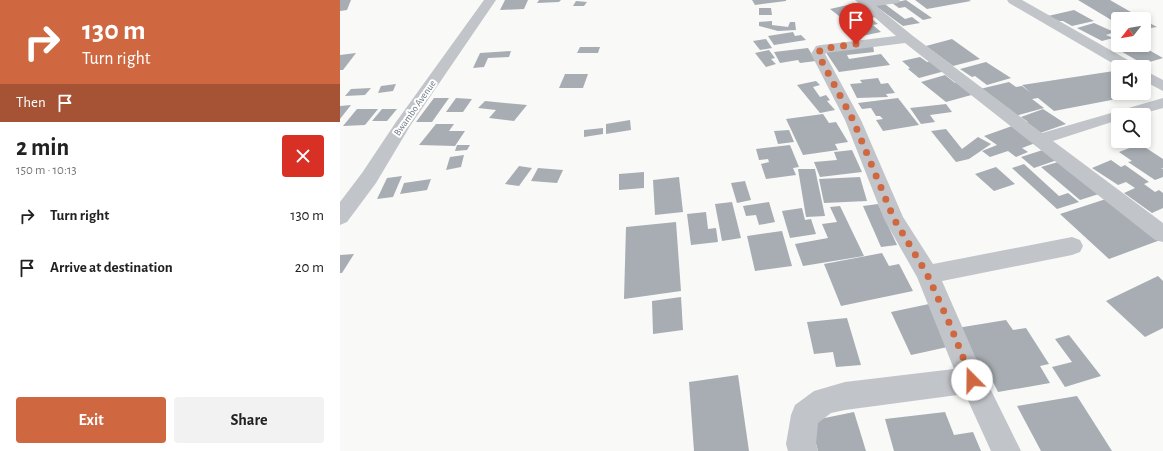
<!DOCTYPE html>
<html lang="en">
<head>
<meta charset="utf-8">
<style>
	:root { --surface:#fff; --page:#f2f2f2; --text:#222; --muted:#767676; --accent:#cf6841 }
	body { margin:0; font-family:"Alegreya Sans",sans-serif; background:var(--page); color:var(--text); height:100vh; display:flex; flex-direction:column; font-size:15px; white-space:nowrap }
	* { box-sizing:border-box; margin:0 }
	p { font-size:13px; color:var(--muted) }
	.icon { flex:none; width:22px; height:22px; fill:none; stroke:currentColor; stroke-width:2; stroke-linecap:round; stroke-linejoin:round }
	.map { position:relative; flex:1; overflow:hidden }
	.drawer { display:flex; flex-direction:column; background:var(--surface); width:340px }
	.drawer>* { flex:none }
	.hud { background:#cf6841; color:#fff; overflow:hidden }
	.needle { width:26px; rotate:239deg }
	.controls { position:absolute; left:771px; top:12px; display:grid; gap:8px }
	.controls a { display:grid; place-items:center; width:40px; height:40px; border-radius:4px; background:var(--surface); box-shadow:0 2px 6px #0003; font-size:20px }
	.pin { position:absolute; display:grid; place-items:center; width:34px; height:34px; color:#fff; margin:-41px -17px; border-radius:50% 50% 50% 0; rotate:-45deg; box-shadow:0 0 4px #0007 }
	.pin .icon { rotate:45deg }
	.me { position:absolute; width:44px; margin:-22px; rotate:338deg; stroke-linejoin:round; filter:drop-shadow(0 0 3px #0008) }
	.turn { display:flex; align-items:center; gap:14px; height:84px; padding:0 16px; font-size:18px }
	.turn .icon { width:52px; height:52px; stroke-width:2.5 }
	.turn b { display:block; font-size:28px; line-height:34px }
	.then { display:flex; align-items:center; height:38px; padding:0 16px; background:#0003; gap:8px; font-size:15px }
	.round { display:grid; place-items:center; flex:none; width:42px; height:42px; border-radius:4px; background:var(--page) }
	.summary { display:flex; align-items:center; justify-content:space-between; height:68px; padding:0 16px }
	h1 { font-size:24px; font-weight:700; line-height:30px }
	.action { display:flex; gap:8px; margin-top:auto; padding:8px 16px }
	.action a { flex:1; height:46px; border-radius:4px; background:var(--accent); color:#fff; font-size:16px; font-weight:700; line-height:46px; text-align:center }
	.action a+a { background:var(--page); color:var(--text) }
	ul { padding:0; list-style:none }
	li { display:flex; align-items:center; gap:12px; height:52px; padding:0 16px }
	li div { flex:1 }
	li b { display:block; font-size:15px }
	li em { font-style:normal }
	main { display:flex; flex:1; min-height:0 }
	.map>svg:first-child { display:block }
</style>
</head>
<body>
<main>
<section class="drawer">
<div class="hud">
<div class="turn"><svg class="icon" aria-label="right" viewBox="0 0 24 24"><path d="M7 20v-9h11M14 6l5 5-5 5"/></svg><div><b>130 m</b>Turn right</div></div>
<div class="then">Then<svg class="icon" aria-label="arrive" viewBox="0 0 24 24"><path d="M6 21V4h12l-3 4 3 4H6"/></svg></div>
</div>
<div class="summary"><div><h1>2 min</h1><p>150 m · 10:13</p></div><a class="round" style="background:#d93025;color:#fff"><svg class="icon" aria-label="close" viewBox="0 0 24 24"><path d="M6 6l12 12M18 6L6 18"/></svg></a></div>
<ul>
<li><svg class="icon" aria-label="right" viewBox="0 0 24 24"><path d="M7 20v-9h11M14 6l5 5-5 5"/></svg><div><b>Turn right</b></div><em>130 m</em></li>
<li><svg class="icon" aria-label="arrive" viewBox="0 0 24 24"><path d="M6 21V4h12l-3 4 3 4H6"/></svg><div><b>Arrive at destination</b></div><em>20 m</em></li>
</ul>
<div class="action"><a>Exit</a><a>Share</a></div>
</section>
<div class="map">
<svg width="823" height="451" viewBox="0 0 823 451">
	<rect width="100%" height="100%" fill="#f9f9f7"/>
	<!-- building -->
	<g fill="#a7adb3">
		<polygon points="0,0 11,0 7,10 0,11"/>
		<polygon points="165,0 188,0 184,9 160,10"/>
		<polygon points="199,0 221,0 219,2 197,3"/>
		<polygon points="412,0 446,0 446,1 415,5"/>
		<polygon points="566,0 592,18 583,20 565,7 559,8 552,3"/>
		<polygon points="575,0 629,0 631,1 587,9"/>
		<polygon points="738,0 770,0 803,19 778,19 778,24"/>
		<polygon points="236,1 247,2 244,6 233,6"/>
		<polygon points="521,2 526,6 504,11 513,17 527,14 521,10 529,8 540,16 508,23 490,9"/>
		<polygon points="542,2 565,19 572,17 580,23 563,26 533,4"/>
		<polygon points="419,8 431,8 432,15 419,15"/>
		<polygon points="734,10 754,21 732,26 723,21 719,21 708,16"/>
		<polygon points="533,20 538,24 533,25 541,32 522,36 509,24"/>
		<polygon points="804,20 817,27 804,29"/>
		<polygon points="432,21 432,25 448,27 450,22 455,22 456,30 438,31 419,26 419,22"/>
		<polygon points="754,23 774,32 766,35 773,38 762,41 737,28"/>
		<polygon points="453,32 455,36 461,35 466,40 434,45 428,36"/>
		<polygon points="426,39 432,48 420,50 413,41"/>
		<polygon points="612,39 640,59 613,66 586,46"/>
		<polygon points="533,45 534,52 507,55 509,59 541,54 550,65 499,72 485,51"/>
		<polygon points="778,45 800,45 823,58 803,64 772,46"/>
		<polygon points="240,47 260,47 258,53 237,53"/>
		<polygon points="468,48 476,61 460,63 458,60 440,63 434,52"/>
		<polygon points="429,50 435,58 431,59 436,64 426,67 415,53"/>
		<polygon points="171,51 169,57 148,58 144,67 133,68 140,53"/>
		<polygon points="16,53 3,70 0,70 0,55"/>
		<polygon points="580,57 587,62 591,61 605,71 579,78 568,69 570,68 562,61"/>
		<polygon points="646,62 671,78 647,85 635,76 632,77 620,69"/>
		<polygon points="774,71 778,73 778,93 804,93 804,90 808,93 714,111 698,98 692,99 704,108 675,116 640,89 669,82 676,87 682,86 691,93 682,85"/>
		<polygon points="225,74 248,74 243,88 219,88"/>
		<polygon points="605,75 615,83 618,82 635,94 606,102 581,82"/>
		<polygon points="538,78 541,84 548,83 555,93 546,94 548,97 517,98 510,84 522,83 520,80"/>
		<polygon points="476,81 480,85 473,87 480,97 486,95 490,100 487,101 495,110 480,113 457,85"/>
		<polygon points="56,84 53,91 38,93 41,86"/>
		<polygon points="31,88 25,95 5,96 11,89"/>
		<polygon points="94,98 109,98 92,122 76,122"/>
		<polygon points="116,98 132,99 123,112 106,112"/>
		<polygon points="558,98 579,125 543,131 536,120 543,119 540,116 536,116 531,108 522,109 518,103"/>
		<polygon points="145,101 187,105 174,121 149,118 156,110 138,108"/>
		<polygon points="606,104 612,112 590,115 595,122 581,124 570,108"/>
		<polygon points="11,105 0,119 0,106"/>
		<polygon points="17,109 38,109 25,125 3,126"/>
		<polygon points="42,109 57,109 47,121 32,121"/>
		<polygon points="703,109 726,124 700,133 685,123 688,122 681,117"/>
		<polygon points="483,114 489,123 496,122 508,142 495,144 498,150 463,155 446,119"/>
		<polygon points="290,120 291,130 266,134 266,124"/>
		<polygon points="96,124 114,124 109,131 125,131 115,146 79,145"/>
		<polygon points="675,125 698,142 682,148 688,152 676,157 668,151 650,157 642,151 657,145 644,136"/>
		<polygon points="263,128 263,134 244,137 244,130"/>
		<polygon points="606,129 622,149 638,137 651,144 629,159 616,162 591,131"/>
		<polygon points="449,130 454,142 438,144 434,131"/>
		<polygon points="800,144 823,159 823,168 821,168 823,169 823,177 815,180 788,162 792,161 779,152"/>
		<polygon points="117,145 130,145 127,150 115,151"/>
		<polygon points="450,145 459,167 453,168 456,175 426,179 421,164 429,162 428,159 419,160 416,149"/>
		<polygon points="709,148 723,158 694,168 681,157"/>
		<polygon points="512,150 522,172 480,177 474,162 497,160 494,152"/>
		<polygon points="124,155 121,167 106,170 110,157"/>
		<polygon points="725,160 765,192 740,200 701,167"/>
		<polygon points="771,160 781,167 785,165 809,182 804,184 815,192 819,190 823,193 823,208 812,213 784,193 795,188 786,182 778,185 752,168"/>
		<polygon points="684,164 719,196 728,193 739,202 717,209 672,168"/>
		<polygon points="179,166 192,168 179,186 165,184"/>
		<polygon points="656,167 675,184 654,191 635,174"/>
		<polygon points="198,168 223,170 217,183 191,181"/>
		<polygon points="458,169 475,169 485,216 466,217"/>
		<polygon points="304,172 304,188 279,190 279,174"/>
		<polygon points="62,176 53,197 37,199 47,178"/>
		<polygon points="339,177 343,212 315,215 313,180"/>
		<polygon points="520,177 527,201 484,203 479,179"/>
		<polygon points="91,179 87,190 60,194 64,183"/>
		<polygon points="405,181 411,200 397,203 391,183"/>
		<polygon points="772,197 823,237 823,239 769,259 720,214"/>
		<polygon points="392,202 401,238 382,241 375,204"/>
		<polygon points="429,202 435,222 419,225 416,215 406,216 403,206"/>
		<polygon points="538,204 557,245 541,247 523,206"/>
		<polygon points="500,206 524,256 463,266 455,244 488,238 482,224 497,222 490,207"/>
		<polygon points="462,208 465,220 471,219 476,234 450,238 442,211"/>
		<polygon points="366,212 368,229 376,228 378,242 351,245 347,214"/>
		<polygon points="336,222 341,291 284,299 286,227"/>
		<polygon points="442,231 452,266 415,271 407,236"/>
		<polygon points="542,253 549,266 559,264 573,291 501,306 484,264"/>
		<polygon points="14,254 2,273 0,273 0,255"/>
		<polygon points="818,276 823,281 823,328 805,337 766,301"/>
		<polygon points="341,297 343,330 313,334 312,301"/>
		<polygon points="589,304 612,346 571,355 551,312"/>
		<polygon points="507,318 521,365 496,367 493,352 474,354 467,322"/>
		<polygon points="666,320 673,330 686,328 709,364 700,366 710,383 658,392 652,380 644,382 617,328"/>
		<polygon points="729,335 761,376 725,387 712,367 732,362 715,339"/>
		<polygon points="398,375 409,451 354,451 349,382"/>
		<polygon points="737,396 772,451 701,451 677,406"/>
		<polygon points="514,412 526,451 478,451 470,421"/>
		<polygon points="605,412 614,435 633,432 641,451 554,451 545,419"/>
	</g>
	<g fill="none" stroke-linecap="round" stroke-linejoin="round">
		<!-- street -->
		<g fill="#c1c4c8" fill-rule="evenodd">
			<polygon points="144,0 156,0 70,126 36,183 7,222 0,225 0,202 22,173 56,122"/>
			<polygon points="515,0 560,0 558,3 536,6 573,36 702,133 823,98 823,108 798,115 778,115 778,120 713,141 823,223 823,242 815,240 565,43 486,53 485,54 521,120 563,217 593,264 732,237 740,240 743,246 740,252 732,255 602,281 642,372 681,451 651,451 625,394 505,410 491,413 478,423 476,444 478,451 448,451 446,444 451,415 455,405 474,391 505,382 614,369 577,277 544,219 505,120 471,54 476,46 481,45 556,36"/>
			<polygon points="667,0 682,0 795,64 797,67 779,67 669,3"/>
			<polygon points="804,70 823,80 823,91 804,81"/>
		</g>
	</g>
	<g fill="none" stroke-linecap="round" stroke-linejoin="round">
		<!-- route -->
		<polyline stroke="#cf6841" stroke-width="7" stroke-dasharray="0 12.6" points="516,44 481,49 478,54 513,120 554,219 587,274 611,327 632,380"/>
	</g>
	<g text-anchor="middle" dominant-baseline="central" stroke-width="4" stroke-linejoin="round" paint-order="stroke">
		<!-- far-street labels -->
		<g font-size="10" fill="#6c7884" stroke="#fff">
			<text transform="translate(75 108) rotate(-55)">Bwambo Avenue</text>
		</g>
	</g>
</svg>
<div class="controls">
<a><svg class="needle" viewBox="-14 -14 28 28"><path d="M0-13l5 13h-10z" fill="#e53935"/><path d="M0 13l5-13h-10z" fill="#767676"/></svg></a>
<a><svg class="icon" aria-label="sound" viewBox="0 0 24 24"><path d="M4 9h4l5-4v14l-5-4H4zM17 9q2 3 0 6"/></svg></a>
<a><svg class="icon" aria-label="search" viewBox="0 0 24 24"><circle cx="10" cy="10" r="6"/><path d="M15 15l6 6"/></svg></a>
</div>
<div class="pin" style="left:516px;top:44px;background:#d93025"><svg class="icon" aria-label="arrive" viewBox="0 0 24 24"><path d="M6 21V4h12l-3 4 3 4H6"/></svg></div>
<svg class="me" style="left:632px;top:380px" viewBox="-20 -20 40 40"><circle r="19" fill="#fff"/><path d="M0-13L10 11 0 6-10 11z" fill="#cf6841"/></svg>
</div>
</main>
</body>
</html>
